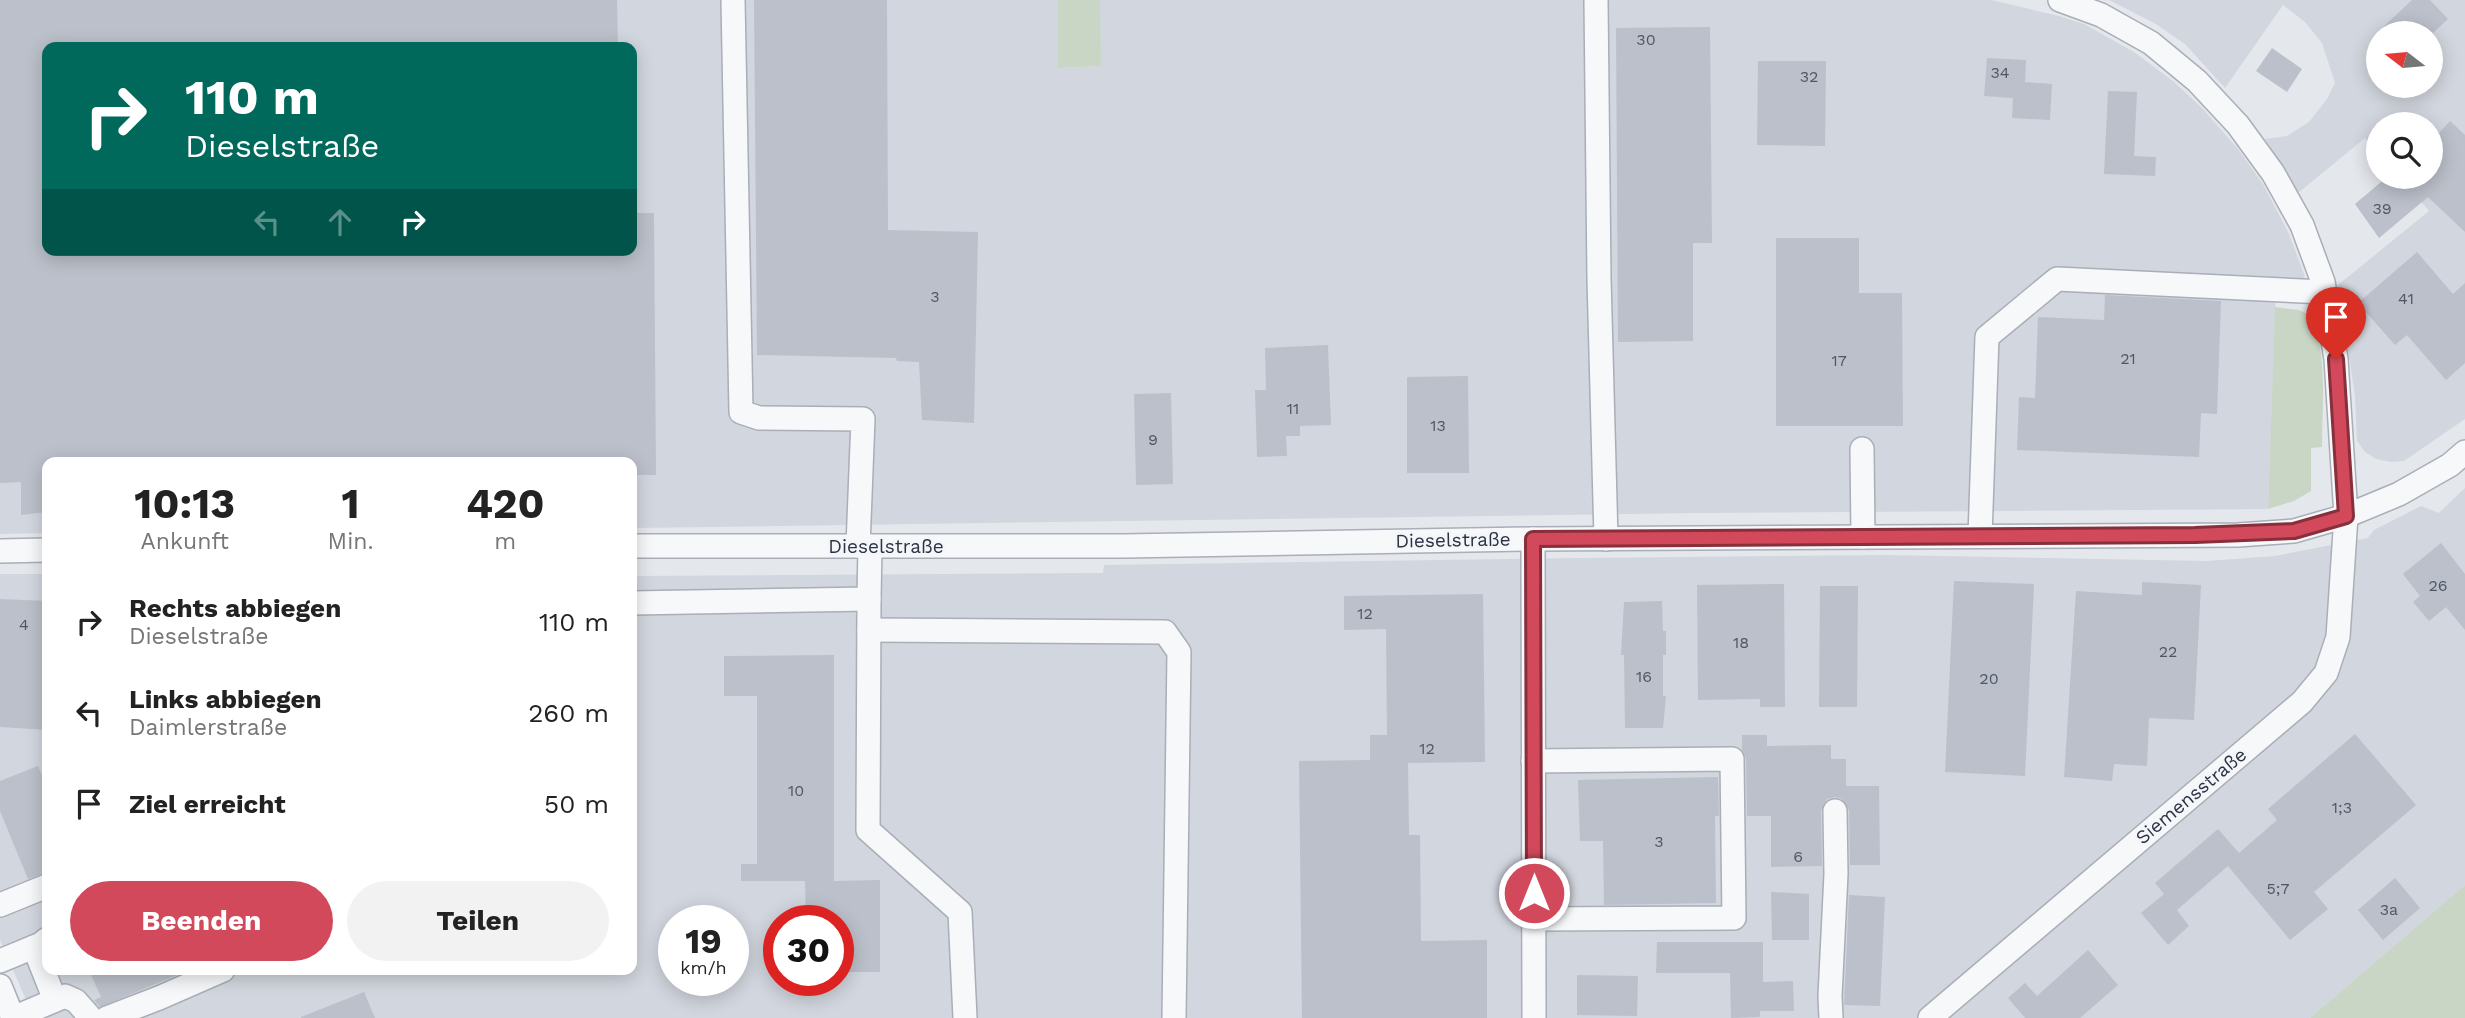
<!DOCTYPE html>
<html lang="de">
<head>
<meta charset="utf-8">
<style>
	:root { --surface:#fff; --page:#f2f2f2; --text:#222; --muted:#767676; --accent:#d1495b }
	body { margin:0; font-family:"Work Sans",sans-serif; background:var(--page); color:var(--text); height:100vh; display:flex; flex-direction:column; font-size:26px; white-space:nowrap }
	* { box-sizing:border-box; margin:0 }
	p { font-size:23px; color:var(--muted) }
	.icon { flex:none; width:38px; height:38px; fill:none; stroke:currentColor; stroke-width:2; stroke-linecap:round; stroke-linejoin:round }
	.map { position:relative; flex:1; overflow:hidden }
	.side { position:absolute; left:42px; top:457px; width:595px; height:518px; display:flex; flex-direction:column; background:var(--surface); border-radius:14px; box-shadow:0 4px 18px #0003 }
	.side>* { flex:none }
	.hud { position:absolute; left:42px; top:42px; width:595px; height:214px; border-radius:14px; box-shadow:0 4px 18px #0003; background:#00695c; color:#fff; overflow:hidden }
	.needle { width:46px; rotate:286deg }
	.controls { position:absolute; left:2366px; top:21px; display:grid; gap:14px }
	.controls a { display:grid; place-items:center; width:77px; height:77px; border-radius:50%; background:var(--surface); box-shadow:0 4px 18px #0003; font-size:35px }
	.speed { position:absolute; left:658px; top:905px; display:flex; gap:14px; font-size:35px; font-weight:700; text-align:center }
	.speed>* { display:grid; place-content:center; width:91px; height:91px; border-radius:50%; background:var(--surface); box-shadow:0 4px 18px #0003; line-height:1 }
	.speed small { font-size:18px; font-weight:400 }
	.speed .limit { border:10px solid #d22; background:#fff; color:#111 }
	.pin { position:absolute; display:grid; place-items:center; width:60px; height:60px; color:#fff; margin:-72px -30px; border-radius:50% 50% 50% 0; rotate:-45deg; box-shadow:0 0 7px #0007 }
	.pin .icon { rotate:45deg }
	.me { position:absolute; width:77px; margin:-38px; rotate:0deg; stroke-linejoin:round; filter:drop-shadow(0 0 5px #0008) }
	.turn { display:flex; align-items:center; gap:24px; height:147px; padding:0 28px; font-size:32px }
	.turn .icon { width:91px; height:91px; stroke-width:2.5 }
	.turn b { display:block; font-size:49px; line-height:60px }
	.lanes { display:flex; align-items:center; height:66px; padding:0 28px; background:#0003; justify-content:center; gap:35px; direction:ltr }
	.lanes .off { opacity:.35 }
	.eta { display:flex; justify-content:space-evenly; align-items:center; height:119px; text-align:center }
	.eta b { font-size:42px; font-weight:700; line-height:49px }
	.cta { display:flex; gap:14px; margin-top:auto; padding:14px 28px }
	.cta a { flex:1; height:80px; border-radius:42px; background:var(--accent); color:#fff; font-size:28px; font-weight:700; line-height:80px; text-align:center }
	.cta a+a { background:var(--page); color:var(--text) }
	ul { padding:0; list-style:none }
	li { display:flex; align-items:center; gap:21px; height:91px; padding:0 28px }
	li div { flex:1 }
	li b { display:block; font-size:26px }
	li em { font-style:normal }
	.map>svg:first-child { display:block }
</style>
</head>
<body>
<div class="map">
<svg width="2465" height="1018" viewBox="0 0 2465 1018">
	<rect width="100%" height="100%" fill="#e4e7ec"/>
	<!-- built -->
	<g fill="#d2d6de" fill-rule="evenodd">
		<path d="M0,0H1058V68L1100,66V0H1991L2059,16L2084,24L2134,52L2173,81L2202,108L2238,149L2263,184L2289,234L2305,277L2276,288L2268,509L1696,513L632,528V462H47V533L0,534ZM47,47H632V250H47Z"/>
		<path d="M2109,0H2465V419L2404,461L2391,462L2376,459L2365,452L2357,441L2355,396L2338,285L2429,211L2400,177H2431V124H2378V153L2365,138L2298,193L2265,139L2287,136L2309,122L2327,99L2335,83L2322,43L2305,22L2283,5L2225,88L2186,45L2156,24ZM2378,33H2431V86H2378Z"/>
		<path d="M2465,488V885L2310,1018H34L0,940V574H47V970H632V576L1103,573L1104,565L1583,558L1885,555L2207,561L2275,556L2368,538L2374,530L2421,506L2439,513ZM674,920H733V980H674ZM779,920H838V980H779Z"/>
	</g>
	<!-- green -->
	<g fill="#c9d6c5">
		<polygon points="1058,0 1100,0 1101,66 1058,68"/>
		<path d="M2275,307L2299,310L2311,316C2328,355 2322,404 2322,447L2311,448V491L2294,501L2268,509Z"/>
		<polygon points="2465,885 2465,1018 2310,1018"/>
	</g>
	<!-- building -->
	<g fill="#bbc0ca">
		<polygon points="0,0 617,0 618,47 47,47 47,250 241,250 241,254 395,253 395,250 487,250 487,252 632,250 632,213 654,213 656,475 632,475 632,462 47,462 47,512 21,515 21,482 0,483"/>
		<polygon points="754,0 887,0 888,230 978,232 974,423 922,420 919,362 897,361 896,358 757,355"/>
		<polygon points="2412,0 2430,0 2448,19 2433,33 2377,33"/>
		<polygon points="1710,27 1712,243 1693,243 1693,341 1618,342 1616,28"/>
		<polygon points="2272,48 2302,69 2287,92 2256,71"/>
		<polygon points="1987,58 2026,60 2025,82 2052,84 2050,120 2012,118 2013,98 1984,96"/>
		<polygon points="1758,61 1826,61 1825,146 1757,145"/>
		<polygon points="2108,91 2137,92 2134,156 2156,157 2155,176 2104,174"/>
		<polygon points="2450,121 2465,135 2465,232 2428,197 2379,238 2355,204 2387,177 2431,177 2431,142"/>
		<polygon points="1776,238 1859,238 1859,293 1902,293 1903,426 1776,426"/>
		<polygon points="2417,252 2453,294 2465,283 2465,363 2446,380 2407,335 2395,345 2358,303"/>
		<polygon points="2105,295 2221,301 2217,414 2201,413 2199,457 2017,450 2019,397 2035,398 2038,317 2104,320"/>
		<polygon points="1328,345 1331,425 1300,426 1300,436 1286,436 1287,456 1257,457 1255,390 1266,390 1265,348"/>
		<polygon points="1468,376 1469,473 1407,473 1407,377"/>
		<polygon points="1171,393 1173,484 1136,485 1134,394"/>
		<polygon points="2441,543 2465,574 2465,630 2446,607 2429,621 2413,602 2420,596 2403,574"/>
		<polygon points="1954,581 2034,584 2025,776 1945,772"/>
		<polygon points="2142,582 2201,585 2194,720 2149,718 2147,766 2114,764 2112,781 2064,777 2076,591 2142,595"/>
		<polygon points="1784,584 1785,707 1760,707 1760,699 1698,700 1697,585"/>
		<polygon points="1820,586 1858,586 1857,707 1819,707"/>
		<polygon points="1483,594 1485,762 1408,763 1409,835 1420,835 1421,941 1487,940 1487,1018 1302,1018 1299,761 1370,760 1370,735 1387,735 1386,629 1344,630 1344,596"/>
		<polygon points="0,599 47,601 47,730 0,727"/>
		<polygon points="1662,601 1663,631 1666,631 1666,655 1663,655 1663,696 1666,696 1663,728 1625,728 1624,655 1621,655 1624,602"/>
		<polygon points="834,655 834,881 880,880 880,972 838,972 838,920 806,920 805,881 741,881 741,864 757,864 757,696 724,696 724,656"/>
		<polygon points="2355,734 2416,805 2314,892 2328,909 2290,940 2228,866 2177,910 2189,926 2168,945 2141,913 2164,894 2155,883 2218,829 2239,853 2277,820 2268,809"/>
		<polygon points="1742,735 1767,735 1767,746 1831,745 1831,759 1846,759 1846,786 1879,786 1880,865 1850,865 1849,810 1842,799 1835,797 1827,799 1821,811 1822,866 1771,867 1771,816 1747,816 1746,759 1742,750"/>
		<polygon points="38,766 47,787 47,872 28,879 0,811 0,781"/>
		<polygon points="1718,777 1719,816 1715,816 1716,903 1604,905 1603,841 1580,841 1578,780"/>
		<polygon points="2395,878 2420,908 2383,940 2358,910"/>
		<polygon points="1771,892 1809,894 1809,940 1772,940"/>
		<polygon points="1849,895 1885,897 1880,1006 1844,1005"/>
		<polygon points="1657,942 1763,942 1763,982 1793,981 1794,1011 1760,1011 1760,1017 1731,1018 1730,973 1656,973"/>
		<polygon points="2088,950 2118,985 2080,1018 2025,1018 2008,998 2025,983 2037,996"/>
		<polygon points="89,970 189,970 100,1007 94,1000 101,997"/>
		<polygon points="1577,975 1638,976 1637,1016 1577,1015"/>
		<polygon points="364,992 375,1018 301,1018 301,1017"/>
	</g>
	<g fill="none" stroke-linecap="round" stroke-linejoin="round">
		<defs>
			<g id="minor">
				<polyline points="733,0 741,412 759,418 863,419 858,546"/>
				<polyline points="1596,0 1599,278 1606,539"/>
				<polyline points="1862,449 1863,537"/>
				<polyline points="1980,536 1987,337 2057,279 2324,292"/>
				<polyline points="1533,539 1534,1018"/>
				<polyline points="632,546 1124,546 1533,539 2238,535 2294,531 2346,516 2399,494 2450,465 2465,452"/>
				<polyline points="0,551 47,550"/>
				<polyline points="869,599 868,830 960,912 965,1018"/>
				<polyline points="632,603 869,599 870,546"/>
				<polyline points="869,630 1165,632 1179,652 1174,1018"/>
				<polyline points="1533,761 1732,759 1734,918 1534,919"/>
				<polyline points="0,905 47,886"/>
				<polyline points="34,947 55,1000"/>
				<polyline points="0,961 41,944 47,939"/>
				<polyline points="0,986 13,1018"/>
				<polyline points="13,1018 65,996 76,1001 91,1018"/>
				<polyline points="107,1018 159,998 223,970"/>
				<polyline points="1831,1018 1830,996 1836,874 1835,811"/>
				<polyline points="1930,1018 2302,702 2326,673 2338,637 2346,516 2336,359 2323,282 2302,225 2273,173 2238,125 2197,81 2151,43 2101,15 2060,0"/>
			</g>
		</defs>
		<!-- minor casing -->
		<use href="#minor" stroke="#a9aeb7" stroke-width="26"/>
		<!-- minor -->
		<use href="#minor" stroke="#f7f8fa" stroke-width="23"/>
	</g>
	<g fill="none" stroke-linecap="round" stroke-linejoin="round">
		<defs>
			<polyline id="route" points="1534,893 1533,539 2195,535 2294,531 2346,516 2336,359"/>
		</defs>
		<!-- route casing -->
		<use href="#route" stroke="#882f3b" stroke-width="18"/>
		<!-- route -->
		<use href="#route" stroke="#d1495b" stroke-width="12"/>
	</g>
	<g text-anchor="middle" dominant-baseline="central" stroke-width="6" stroke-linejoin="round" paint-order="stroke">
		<!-- number labels -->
		<g font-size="16" fill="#4f5766">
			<text x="1646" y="39">30</text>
			<text x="2000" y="72">34</text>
			<text x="1809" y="76">32</text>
			<text x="2382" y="208">39</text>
			<text x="935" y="296">3</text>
			<text x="2406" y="298">41</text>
			<text x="2128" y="358">21</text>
			<text x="1839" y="360">17</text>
			<text x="1293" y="408">11</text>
			<text x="1438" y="425">13</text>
			<text x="1153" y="439">9</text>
			<text x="2438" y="585">26</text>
			<text x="1365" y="613">12</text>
			<text x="24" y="624">4</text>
			<text x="1741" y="642">18</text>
			<text x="2168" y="651">22</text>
			<text x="1644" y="676">16</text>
			<text x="1989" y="678">20</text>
			<text x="1427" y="748">12</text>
			<text x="796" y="790">10</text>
			<text x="2342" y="807">1;3</text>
			<text x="1659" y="841">3</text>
			<text x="1798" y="856">6</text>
			<text x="2278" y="888">5;7</text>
			<text x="2389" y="909">3a</text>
		</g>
		<!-- street labels -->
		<g font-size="19" fill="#2b3445" stroke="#f4f6f9">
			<text transform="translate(1453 540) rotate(-1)">Dieselstraße</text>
			<text x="886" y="546">Dieselstraße</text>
			<text transform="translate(2191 796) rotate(-40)">Siemensstraße</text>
		</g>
	</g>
</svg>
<div class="controls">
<a><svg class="needle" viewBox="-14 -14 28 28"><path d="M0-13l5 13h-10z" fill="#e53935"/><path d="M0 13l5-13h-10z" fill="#767676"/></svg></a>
<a><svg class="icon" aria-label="search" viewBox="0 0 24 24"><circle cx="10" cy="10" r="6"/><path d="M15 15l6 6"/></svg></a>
</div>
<div class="speed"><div>19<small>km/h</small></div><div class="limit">30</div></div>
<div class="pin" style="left:2336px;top:359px;background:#d93025"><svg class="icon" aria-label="arrive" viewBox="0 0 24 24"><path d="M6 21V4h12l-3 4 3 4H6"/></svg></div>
<svg class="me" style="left:1534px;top:893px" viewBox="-20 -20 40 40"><circle r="17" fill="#d1495b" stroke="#fff" stroke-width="3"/><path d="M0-11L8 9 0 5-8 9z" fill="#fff"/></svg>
<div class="hud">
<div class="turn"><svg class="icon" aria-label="right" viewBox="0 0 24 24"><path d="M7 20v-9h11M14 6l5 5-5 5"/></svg><div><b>110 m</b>Dieselstraße</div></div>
<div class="lanes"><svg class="icon off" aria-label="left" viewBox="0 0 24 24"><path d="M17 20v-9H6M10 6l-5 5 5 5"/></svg><svg class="icon off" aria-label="ahead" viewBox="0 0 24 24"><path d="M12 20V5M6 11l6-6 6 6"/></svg><svg class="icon" aria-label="right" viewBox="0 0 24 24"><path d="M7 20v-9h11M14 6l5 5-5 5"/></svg></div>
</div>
<section class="side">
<div class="eta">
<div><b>10:13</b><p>Ankunft</p></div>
<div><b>1</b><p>Min.</p></div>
<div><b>420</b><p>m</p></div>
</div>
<ul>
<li><svg class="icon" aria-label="right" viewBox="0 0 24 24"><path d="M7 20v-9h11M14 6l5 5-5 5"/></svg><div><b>Rechts abbiegen</b><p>Dieselstraße</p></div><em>110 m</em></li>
<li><svg class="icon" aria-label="left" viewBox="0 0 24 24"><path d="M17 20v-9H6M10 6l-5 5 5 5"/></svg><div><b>Links abbiegen</b><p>Daimlerstraße</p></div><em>260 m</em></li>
<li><svg class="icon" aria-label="arrive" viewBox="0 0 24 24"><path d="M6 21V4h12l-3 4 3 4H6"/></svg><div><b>Ziel erreicht</b></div><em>50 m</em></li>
</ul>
<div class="cta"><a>Beenden</a><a>Teilen</a></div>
</section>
</div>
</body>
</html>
